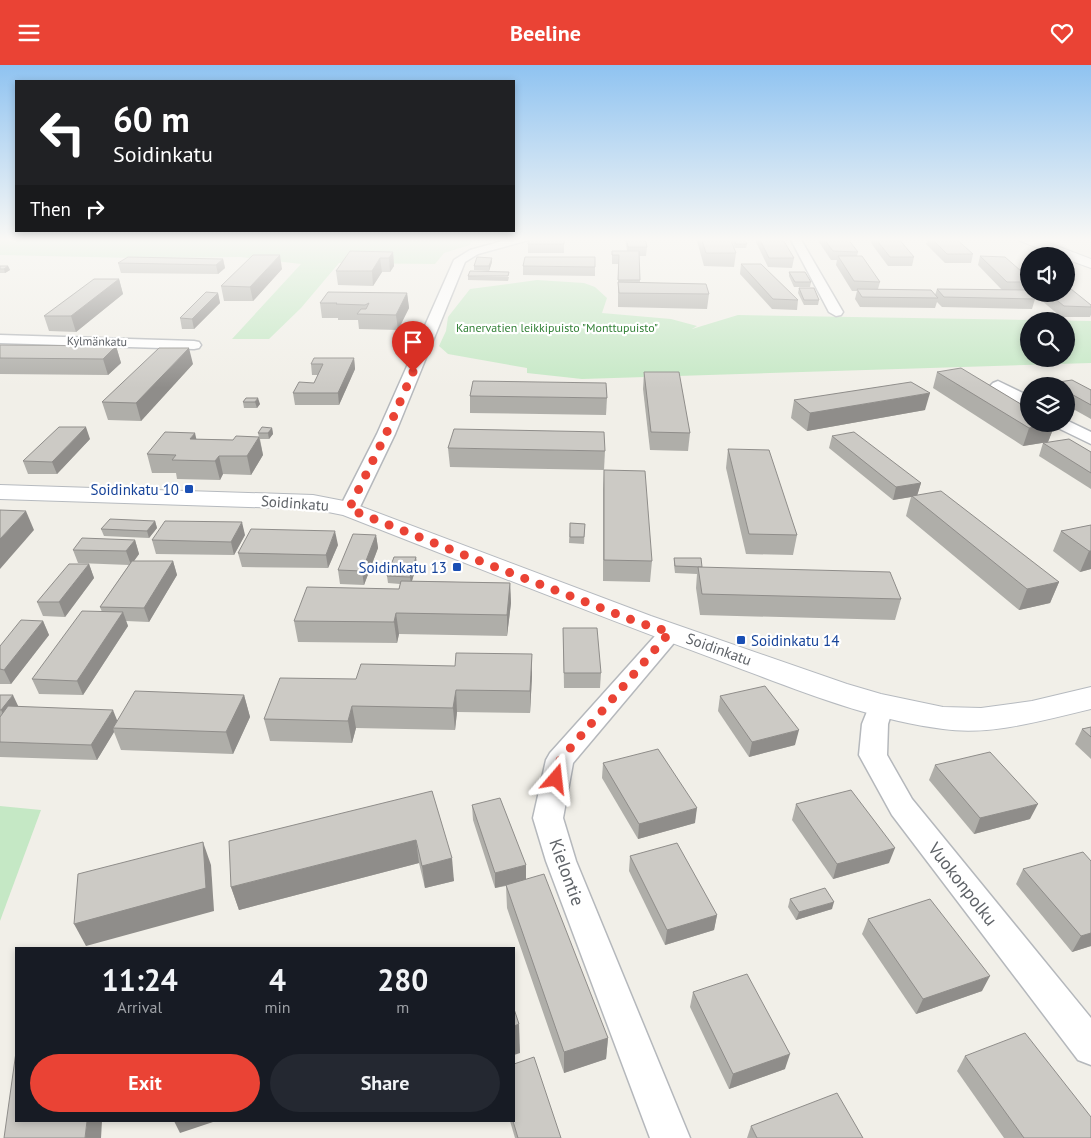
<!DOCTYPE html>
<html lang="en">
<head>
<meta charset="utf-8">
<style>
	:root { --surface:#171b24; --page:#242831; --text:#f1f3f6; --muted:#9ea1a6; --accent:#ea4335 }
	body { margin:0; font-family:"PT Sans",sans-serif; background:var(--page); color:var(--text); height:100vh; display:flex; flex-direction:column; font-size:19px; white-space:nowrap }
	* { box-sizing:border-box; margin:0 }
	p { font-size:16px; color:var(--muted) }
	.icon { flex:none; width:28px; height:28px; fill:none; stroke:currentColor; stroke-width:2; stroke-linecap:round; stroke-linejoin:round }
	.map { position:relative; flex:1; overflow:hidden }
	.panel { position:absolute; left:15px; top:882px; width:500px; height:175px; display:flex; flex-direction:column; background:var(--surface); border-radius:0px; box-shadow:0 2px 8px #0003 }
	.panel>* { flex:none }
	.guide { position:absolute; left:15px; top:15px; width:500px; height:152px; border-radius:0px; box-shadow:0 2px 8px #0003; background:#202124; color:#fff; overflow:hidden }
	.tools { position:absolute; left:1020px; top:182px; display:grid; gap:10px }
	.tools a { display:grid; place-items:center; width:55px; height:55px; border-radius:50%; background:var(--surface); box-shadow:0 2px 8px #0003; font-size:25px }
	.pin { position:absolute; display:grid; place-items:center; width:42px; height:42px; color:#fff; margin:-51px -21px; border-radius:50% 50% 50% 0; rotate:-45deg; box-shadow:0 0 5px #0007 }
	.pin .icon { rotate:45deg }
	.me { position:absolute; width:55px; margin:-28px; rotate:17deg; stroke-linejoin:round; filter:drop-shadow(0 0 4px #0008) }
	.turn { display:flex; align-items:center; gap:18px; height:105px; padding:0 15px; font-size:22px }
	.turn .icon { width:65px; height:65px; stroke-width:2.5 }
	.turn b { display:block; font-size:35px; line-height:42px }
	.then { display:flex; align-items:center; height:48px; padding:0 15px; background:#0003; gap:10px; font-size:19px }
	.eta { display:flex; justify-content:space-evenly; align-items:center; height:85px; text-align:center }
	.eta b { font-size:30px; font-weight:700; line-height:35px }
	.button { display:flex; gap:10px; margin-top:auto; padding:10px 15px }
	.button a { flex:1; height:58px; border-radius:30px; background:var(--accent); color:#fff; font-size:20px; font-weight:700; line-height:58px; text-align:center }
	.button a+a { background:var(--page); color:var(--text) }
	header { display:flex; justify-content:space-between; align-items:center; height:65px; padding:0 15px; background:var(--accent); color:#fff; font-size:22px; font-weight:700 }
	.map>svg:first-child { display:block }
</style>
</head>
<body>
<header><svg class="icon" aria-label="menu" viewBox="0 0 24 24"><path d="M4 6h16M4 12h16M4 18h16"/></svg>Beeline<svg class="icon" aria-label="heart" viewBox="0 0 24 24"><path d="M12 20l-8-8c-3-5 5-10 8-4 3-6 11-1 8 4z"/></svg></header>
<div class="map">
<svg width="1091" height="1073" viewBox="0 0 1091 1073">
	<rect width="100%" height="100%" fill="#f1efe8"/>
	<!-- green -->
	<g fill="#c5e8c5" fill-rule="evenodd">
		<polygon points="0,173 309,173 431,176 433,173 473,173 470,180 444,188 435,199 339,198 301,243 269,274 232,274 301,199 240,192 133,193 0,190"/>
		<path d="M537,215L584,218L595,222L607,233L602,248L671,254L697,261L692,264L738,250L1091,256V298L582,314L527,308V303L448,289L439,281L446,266L448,252L470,224ZM1029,256H1066V294H1029Z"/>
		<polygon points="0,741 41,745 0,856"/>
	</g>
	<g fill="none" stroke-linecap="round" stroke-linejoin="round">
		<defs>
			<g id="street">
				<polygon points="514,173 530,173 529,175 478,189 465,197 395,369 359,444 356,448 349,450 342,448 339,444 377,369 454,195 470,185"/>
				<polygon points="790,173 800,173 843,247 841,250 836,251 829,247"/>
				<polygon points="0,270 194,276 199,277 201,280 199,283 194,284 0,278"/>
				<polygon points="998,316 1029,331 1029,343 993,324 990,321 993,318"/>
				<polygon points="1066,355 1091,367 1091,379 1058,363 1056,359 1066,359"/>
				<polygon points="671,560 679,562 683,567 679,572 573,698 563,753 576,796 690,1073 650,1073 546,796 533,753 546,695 550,688 663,562"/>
				<polygon points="881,631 890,634 894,640 888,659 887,690 912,734 1091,953 1091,1000 1078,995 892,750 859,690 862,659 872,634"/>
			</g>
			<g id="secondary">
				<polygon points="1018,173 1036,173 1091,194 1091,203 1066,194 1066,191 1059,191 1020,176"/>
				<path d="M0,420L313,430L349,437L651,551L847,619L881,629L943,642L981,643L1032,636L1091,622V644C1043,655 992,671 943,664C868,655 790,622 720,596C593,549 468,499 343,450L313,444L0,434Z"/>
			</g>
		</defs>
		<!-- street casing -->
		<use href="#street" stroke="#b5b8bc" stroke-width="3"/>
		<!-- secondary casing -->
		<use href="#secondary" stroke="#b6babf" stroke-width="2"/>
		<!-- street -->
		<use href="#street" fill="#fff" fill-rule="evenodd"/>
		<!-- secondary -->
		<use href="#secondary" fill="#fff" fill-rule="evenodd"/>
	</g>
	<!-- wall -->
	<g fill="#afaea9">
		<polygon points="625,173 645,173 647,182 646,191 639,191 640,218 709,229 707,244 618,242 618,199 612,199 612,186 627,186"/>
		<polygon points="698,173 730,173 736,188 734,202 704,201 697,176"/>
		<polygon points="732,173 744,173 747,179 746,183 735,183 732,176"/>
		<polygon points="756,173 782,173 794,193 792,203 768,202 756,177"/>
		<polygon points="819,173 847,173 858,187 857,191 880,217 878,224 935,230 937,224 1002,225 978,200 980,191 1029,213 1029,227 1027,227 1035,234 1032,244 942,242 937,237 935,243 860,242 855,234 857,226 852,226 836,200 837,195 831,195 819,177"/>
		<polygon points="872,173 898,173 914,192 912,201 888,201 871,178"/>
		<polygon points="913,173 927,173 927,175 915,175"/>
		<polygon points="928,173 955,173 973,189 971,198 945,198 926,179"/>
		<polygon points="564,174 564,188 528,188 528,179"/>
		<polygon points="393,187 394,201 390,207 382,207 373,221 338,220 336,206"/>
		<polygon points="492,193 492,197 489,206 474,205 474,201"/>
		<polygon points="223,194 225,203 218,209 121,208 118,198"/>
		<polygon points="741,199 798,235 797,245 772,244 740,209"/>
		<polygon points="0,201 8,201 10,205 5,208 0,208"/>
		<polygon points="523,201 595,202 595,211 523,210"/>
		<polygon points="282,204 253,236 224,236 221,221"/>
		<polygon points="789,207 811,217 810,222 794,222 789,211"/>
		<polygon points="468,211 509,212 508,216 468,215"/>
		<polygon points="119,214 123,229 76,267 49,266 44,251"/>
		<polygon points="799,223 819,235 818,240 804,240 798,228"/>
		<polygon points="218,228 220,238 194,264 182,264 180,253"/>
		<polygon points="407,228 409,243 398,265 359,264 358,255 338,255 338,253 322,253 320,238"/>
		<polygon points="1034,229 1066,229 1091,240 1091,250 1090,252 1061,252"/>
		<polygon points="0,280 116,281 121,298 108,310 0,309"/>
		<polygon points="354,293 355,304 339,340 295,340 293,328 314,318 318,310 312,310 311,299"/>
		<polygon points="193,299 141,356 108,355 102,337"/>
		<polygon points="644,307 690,368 688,386 650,385 643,324"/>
		<polygon points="937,307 1055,359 1048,377 1023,381 933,323"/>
		<polygon points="1052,318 1091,325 1091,354 1066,340 1066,321 1051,321"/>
		<polygon points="470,331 607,333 606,350 470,348"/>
		<polygon points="246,333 260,339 257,343 244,343 243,337"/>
		<polygon points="794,335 925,345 807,366 791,353"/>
		<polygon points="272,363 273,369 269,374 260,374 263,390 251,410 223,409 220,415 177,414 176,408 152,408 147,389 196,374 233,375 259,372 258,368"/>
		<polygon points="832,371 921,418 917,430 1059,517 1050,538 1019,545 906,451 911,432 893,435 829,383"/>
		<polygon points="90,374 57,409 28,409 23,396"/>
		<polygon points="1043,378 1091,387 1091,424 1039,391"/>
		<polygon points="448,383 605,386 604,405 450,402"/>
		<polygon points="728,384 797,470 793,490 746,489 726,403"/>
		<polygon points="604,405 652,496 650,517 603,516 603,424"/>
		<polygon points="155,456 157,463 149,473 104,471 101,464"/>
		<polygon points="570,458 585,459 584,479 569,478"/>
		<polygon points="1091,460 1091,504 1080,507 1053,486 1061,466"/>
		<polygon points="245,470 234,490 156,489 152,475"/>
		<polygon points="376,470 378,483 364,520 340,519 338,505"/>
		<polygon points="135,475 139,489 134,496 173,496 177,510 149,557 126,556 128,561 83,630 39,629 32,614 102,547 100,542 129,500 78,498 73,485"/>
		<polygon points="338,480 328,503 242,502 238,488"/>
		<polygon points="674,493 702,503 901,534 895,555 700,550 696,523 697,509 675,508 674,500"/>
		<polygon points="89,499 94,513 65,552 43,551 37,537"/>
		<polygon points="417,499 412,516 510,518 511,538 507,571 399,569 397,578 298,577 294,556 399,524 400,519 388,518 387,511"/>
		<polygon points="43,556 49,570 11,619 0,619 0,581"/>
		<polygon points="563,563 601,608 600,623 564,623"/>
		<polygon points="532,611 530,648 457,647 455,665 356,663 352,678 270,676 264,654 356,614"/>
		<polygon points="0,630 18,641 117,656 244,630 250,652 233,689 121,685 114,667 97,695 0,692"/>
		<polygon points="720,631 795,680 749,692 718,646"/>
		<polygon points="1091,662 1091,694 1075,679 1082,664"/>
		<polygon points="603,698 695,758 638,774 602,713"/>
		<polygon points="935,700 1030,754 974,769 929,715"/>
		<polygon points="432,726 454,816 425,823 419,798 239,845 231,822"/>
		<polygon points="796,739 889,798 833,814 792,755"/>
		<polygon points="472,740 526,800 526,814 608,973 606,994 564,1008 507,843 506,821 495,823 473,755"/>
		<polygon points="630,791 717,850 714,865 665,880 629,806"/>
		<polygon points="1091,796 1091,881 1072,887 1016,819 1023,804"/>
		<polygon points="790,834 832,844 796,855 788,842"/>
		<polygon points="868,854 982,926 916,949 862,869"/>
		<polygon points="693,927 785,1004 729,1024 690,942"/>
		<polygon points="965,991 1091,1073 1004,1073 957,1006"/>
		<polygon points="510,1056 514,1056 561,1073 515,1073"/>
		<polygon points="751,1061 757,1073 747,1073"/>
	</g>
	<!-- shaded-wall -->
	<g fill="#8f8d8a">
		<polygon points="393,187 394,201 390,207 389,193"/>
		<polygon points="280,190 282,204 253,236 250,222"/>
		<polygon points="380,193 382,207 373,221 372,206"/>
		<polygon points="492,193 492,197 489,206 489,201"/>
		<polygon points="223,194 225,203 218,209 216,200"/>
		<polygon points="8,201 10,205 5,208 4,204"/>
		<polygon points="119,214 123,229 76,267 71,251"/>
		<polygon points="218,228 220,238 194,264 192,254"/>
		<polygon points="407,228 409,243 398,265 396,250"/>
		<polygon points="116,281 121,298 108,310 103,294"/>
		<polygon points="189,283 193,299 141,356 136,338"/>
		<polygon points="354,293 355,304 339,340 338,328"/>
		<polygon points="930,328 925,345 807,366 810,348"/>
		<polygon points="258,333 260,339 257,343 255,337"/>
		<polygon points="1055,359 1048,377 1023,381 1029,363"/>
		<polygon points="86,362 90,374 57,409 52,397"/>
		<polygon points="272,363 273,369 269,374 268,368"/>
		<polygon points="195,368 199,386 190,374"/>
		<polygon points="259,372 263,390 251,410 247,391"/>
		<polygon points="219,391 223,409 220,415 215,396"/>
		<polygon points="921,418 917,431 893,435 896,422"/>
		<polygon points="26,446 34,465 0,504 0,474"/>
		<polygon points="155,456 157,463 149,473 147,466"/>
		<polygon points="242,457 245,470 234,490 231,477"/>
		<polygon points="335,466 338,480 328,503 326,490"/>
		<polygon points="376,470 378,483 364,520 362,506"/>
		<polygon points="135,475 139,489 131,500 126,486"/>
		<polygon points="1089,486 1091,486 1091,504 1080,507"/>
		<polygon points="416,492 417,499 411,519 410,512"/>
		<polygon points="173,496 177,510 149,557 144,543"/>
		<polygon points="89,499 94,513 65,552 59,537"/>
		<polygon points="1059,517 1050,538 1019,545 1027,524"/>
		<polygon points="510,518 511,538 507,571 507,550"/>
		<polygon points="123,547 128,561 83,630 77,616"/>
		<polygon points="396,548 399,569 397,578 394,557"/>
		<polygon points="43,556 49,570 11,619 4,605"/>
		<polygon points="532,589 532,611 530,648 530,626"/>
		<polygon points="456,625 457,647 455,665 453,643"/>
		<polygon points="13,630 20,645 9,660 1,645"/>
		<polygon points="244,630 250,652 233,689 226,667"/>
		<polygon points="352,641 356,663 352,678 348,656"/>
		<polygon points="113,645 119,660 113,663 114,667 97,695 91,680"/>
		<polygon points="799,665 795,680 749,692 752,677"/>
		<polygon points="1038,739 1030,754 974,769 980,753"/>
		<polygon points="697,743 695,758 638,774 639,759"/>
		<polygon points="416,775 419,798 239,845 231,822"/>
		<polygon points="203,777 211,800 214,846 86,881 74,859"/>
		<polygon points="895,783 889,798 833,814 837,799"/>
		<polygon points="452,793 454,816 425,823 422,801"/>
		<polygon points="526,800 526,815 495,823 495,808"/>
		<polygon points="834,837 832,844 796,855 799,847"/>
		<polygon points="717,850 714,865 665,880 667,865"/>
		<polygon points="1091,868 1091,881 1072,887 1081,871"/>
		<polygon points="990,911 982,926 916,949 923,934"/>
		<polygon points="519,959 520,988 514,990 514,961"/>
		<polygon points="608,973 606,994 564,1008 564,987"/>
		<polygon points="790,989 785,1004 729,1024 733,1009"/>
		<polygon points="87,1056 102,1056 101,1073 85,1073"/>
		<polygon points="174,1056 216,1056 180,1068"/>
	</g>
	<!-- building -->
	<g fill="#cccac5" stroke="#8f8d8a">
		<polygon points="529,173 564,174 564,179 528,179"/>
		<polygon points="626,173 645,173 647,182 628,182"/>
		<polygon points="701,173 730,173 736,188 706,188"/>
		<polygon points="733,173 744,173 747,179 736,179"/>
		<polygon points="759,173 782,173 794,193 769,193"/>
		<polygon points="823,173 847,173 858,187 833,186"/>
		<polygon points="875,173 898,173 914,192 890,192"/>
		<polygon points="931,173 955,173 973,189 947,189"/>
		<polygon points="350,186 393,187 389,193 380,193 372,206 336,206"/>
		<polygon points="612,186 639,186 640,215 618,215 619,190 612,190"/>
		<polygon points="253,190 280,190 250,222 221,221"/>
		<polygon points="838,191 862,191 880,217 854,216"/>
		<polygon points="980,191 1005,192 1029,213 1029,217 1007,217"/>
		<polygon points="128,192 223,194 216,200 118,198"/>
		<polygon points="477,192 492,193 489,201 474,201"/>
		<polygon points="525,192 595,192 595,202 523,201"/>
		<polygon points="741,199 761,199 798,235 773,234"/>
		<polygon points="0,201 8,201 4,204 0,204"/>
		<polygon points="470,206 509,207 508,211 468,211"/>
		<polygon points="789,207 805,207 811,217 795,217"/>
		<polygon points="94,214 119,214 71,251 44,251"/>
		<polygon points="618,217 706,219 709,229 619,228"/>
		<polygon points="1066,220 1091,240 1091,242 1064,241 1049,229 1066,229"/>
		<polygon points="799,223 814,223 819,235 804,235"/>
		<polygon points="857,224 931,225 938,233 862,232"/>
		<polygon points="937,224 1025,225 1035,234 944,232"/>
		<polygon points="206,227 218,228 192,254 180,253"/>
		<polygon points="328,227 407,228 396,250 357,249 361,244 366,244 369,238 365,240 336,239 337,238 320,238"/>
		<polygon points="0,280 116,281 103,294 0,293"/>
		<polygon points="159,283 189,283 136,338 102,337"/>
		<polygon points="314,293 354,293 338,328 293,328 299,317 314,318 323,299 311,299"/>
		<polygon points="961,303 1029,344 1029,359 1055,359 1029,363 937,307"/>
		<polygon points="644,307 679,307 690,368 651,367"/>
		<polygon points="1072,315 1091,325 1091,340 1066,326 1066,321 1057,321 1052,318"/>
		<polygon points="473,316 606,318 607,333 470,331"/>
		<polygon points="911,317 930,328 810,348 794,335"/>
		<polygon points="246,333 258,333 255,337 243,337"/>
		<polygon points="59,362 86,362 52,397 23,396"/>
		<polygon points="262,362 272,363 268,368 258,368"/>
		<polygon points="454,364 604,367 605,386 448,383"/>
		<polygon points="165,367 195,368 190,374 233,375 236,371 259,372 247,391 219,391 215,396 172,395 176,390 147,389"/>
		<polygon points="854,367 921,418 896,422 832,371"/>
		<polygon points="1069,374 1091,387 1091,408 1043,378"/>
		<polygon points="728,384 769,385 797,470 749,469"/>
		<polygon points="604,405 645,406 652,496 604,495"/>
		<polygon points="941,426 1059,517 1027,524 912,431"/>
		<polygon points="0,445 26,446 0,474"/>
		<polygon points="110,454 155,456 147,466 101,464"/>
		<polygon points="165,456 242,457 231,477 152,475"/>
		<polygon points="570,458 585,459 584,472 570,472"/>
		<polygon points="1091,460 1091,486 1089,486 1061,466"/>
		<polygon points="251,464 335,466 326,490 238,488"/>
		<polygon points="353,469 376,470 362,506 338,505"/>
		<polygon points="82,473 135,475 126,486 73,485"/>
		<polygon points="394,492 416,492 410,512 387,511"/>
		<polygon points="674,493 701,493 702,502 675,501"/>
		<polygon points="132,496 173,496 144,543 100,542"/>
		<polygon points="69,499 89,499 59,537 37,537"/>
		<polygon points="698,502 890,507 901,534 702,529"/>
		<polygon points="401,516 510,518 507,550 396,548 394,557 294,556 307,522 399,524"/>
		<polygon points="82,546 123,547 77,616 32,614"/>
		<polygon points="21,555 43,556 4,605 0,604 0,581"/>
		<polygon points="563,563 597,563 601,608 564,608"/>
		<polygon points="456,588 532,589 530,626 456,625 453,643 352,641 348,656 264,654 280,613 356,614 361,599 455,601"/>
		<polygon points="765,621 799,665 752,677 720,631"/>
		<polygon points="135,626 244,630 226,667 113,663"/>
		<polygon points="0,630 13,630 1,645 0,645"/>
		<polygon points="8,641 113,645 91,680 0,677 0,652"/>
		<polygon points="1091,662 1091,672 1082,664"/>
		<polygon points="658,684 697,743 639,759 603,698"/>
		<polygon points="990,687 1038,739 980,753 935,700"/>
		<polygon points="851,725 895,783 837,799 796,739"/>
		<polygon points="432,726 452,793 422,801 416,775 231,822 229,776"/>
		<polygon points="500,733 526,800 495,808 472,740"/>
		<polygon points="203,777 206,823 74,859 78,809"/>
		<polygon points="677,778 717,850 667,865 630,791"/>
		<polygon points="1083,787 1091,796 1091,868 1081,871 1023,804"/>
		<polygon points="544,809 608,973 564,987 506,820"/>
		<polygon points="825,823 834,837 799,847 790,834"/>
		<polygon points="930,834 990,911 923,934 868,854"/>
		<polygon points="747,909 790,989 733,1009 693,927"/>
		<polygon points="514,944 519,959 514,961"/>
		<polygon points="1025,968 1091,1052 1091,1073 1024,1073 965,991"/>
		<polygon points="16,987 16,1056 87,1056 85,1073 4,1073"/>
		<polygon points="534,992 561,1073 518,1073 513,1056 514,999"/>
		<polygon points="837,1028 863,1073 757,1073 751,1061"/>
	</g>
	<!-- sky -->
	<linearGradient id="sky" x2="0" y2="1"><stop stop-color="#8fc3f1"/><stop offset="0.54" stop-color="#f9f8f5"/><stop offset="1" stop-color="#f9f8f5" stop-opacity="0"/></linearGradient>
	<rect width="1091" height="323" fill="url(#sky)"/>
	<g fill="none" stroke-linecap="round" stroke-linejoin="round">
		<!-- route -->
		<polyline stroke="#ea4335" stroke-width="9" stroke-dasharray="0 16.2" points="413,307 386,369 349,444 472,493 640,558 670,567 560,695 556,714"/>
	</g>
	<!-- markers -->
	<g fill="#1a4fb4" stroke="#fff" stroke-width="2">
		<rect x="184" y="419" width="10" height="10" rx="2.5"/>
		<rect x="452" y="497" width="10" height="10" rx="2.5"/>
		<rect x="736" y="570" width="10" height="10" rx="2.5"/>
	</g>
	<g text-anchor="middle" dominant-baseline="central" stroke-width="4.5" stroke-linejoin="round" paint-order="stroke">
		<!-- far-park labels -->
		<g font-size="12" fill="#348238" stroke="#fff">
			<text x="557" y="262">Kanervatien leikkipuisto "Monttupuisto"</text>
		</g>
		<!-- far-street labels -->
		<g font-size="12" fill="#5f6368" stroke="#fff">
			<text transform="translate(97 276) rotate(1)">Kylmänkatu</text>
		</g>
		<!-- transit labels -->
		<g font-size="15" fill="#164399" stroke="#fff" text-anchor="end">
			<text x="179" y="424">Soidinkatu 10</text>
			<text x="447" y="502">Soidinkatu 13</text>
			<text x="751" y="575" text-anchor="start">Soidinkatu 14</text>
		</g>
		<!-- street labels -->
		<g font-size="15" fill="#5f6368" stroke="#fff">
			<text transform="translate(295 438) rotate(4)">Soidinkatu</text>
			<text transform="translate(719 584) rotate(20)">Soidinkatu</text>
		</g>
		<!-- near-street labels -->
		<g font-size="18" fill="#5f6368" stroke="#fff">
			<text transform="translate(567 807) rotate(70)">Kielontie</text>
			<text transform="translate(963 819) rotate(52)">Vuokonpolku</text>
		</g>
	</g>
</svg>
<div class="tools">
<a><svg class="icon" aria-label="sound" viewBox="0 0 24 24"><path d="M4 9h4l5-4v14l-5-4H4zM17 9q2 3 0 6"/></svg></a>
<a><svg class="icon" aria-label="search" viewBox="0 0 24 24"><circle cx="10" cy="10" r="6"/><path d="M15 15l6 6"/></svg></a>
<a><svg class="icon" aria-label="layers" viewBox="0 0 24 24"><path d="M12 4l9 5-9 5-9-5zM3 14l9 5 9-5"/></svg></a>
</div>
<div class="pin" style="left:413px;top:307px;background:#d93025"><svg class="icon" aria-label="arrive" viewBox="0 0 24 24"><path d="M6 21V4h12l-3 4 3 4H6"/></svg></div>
<svg class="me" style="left:556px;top:714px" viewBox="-20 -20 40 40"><path d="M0-17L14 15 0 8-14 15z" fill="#ea4335" stroke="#fff" stroke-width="4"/></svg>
<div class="guide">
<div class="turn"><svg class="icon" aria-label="left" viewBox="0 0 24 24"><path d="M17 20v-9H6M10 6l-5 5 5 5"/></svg><div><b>60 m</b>Soidinkatu</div></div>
<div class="then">Then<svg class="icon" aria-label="right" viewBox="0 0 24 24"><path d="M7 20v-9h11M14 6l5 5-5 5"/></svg></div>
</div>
<section class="panel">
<div class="eta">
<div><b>11:24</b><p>Arrival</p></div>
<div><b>4</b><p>min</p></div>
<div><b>280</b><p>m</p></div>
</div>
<div class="button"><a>Exit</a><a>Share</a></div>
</section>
</div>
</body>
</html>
